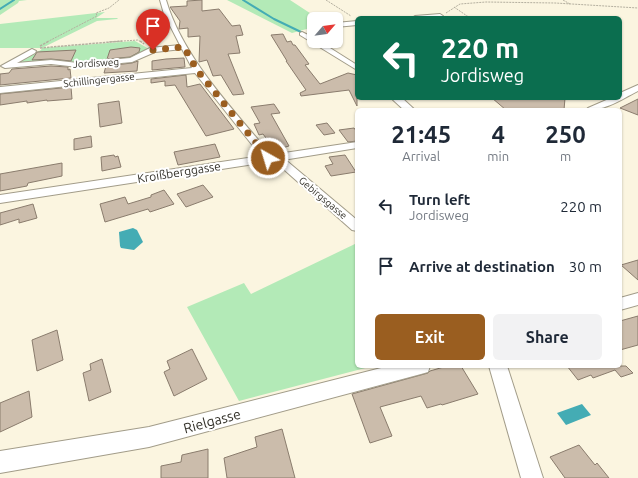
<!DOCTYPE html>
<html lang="en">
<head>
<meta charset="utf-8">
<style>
	:root { --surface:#fff; --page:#f2f2f3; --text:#1f2937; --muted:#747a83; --accent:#9a5e20 }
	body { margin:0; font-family:Ubuntu,sans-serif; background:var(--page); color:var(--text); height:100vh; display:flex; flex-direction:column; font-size:15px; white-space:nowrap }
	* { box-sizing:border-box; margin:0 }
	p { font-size:13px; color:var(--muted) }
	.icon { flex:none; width:22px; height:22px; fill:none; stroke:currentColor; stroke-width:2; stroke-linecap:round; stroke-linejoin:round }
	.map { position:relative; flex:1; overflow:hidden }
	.panel { position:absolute; left:355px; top:108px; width:267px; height:260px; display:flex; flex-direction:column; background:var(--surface); border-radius:6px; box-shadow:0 1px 3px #0004 }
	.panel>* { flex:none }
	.banner { position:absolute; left:355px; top:16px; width:267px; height:84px; border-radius:6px; box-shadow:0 1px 3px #0004; background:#0b6e4f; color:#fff; overflow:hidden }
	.needle { width:26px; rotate:62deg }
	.controls { position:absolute; left:307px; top:12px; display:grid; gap:8px }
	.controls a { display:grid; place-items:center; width:36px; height:36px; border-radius:6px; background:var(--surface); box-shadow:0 1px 3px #0004; font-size:20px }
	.pin { position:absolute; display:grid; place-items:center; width:34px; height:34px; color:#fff; margin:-41px -17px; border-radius:50% 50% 50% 0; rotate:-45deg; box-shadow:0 0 4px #0007 }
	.pin .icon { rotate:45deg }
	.me { position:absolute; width:44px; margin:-22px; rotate:321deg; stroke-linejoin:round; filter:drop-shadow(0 0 3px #0008) }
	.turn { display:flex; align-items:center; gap:14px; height:84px; padding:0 20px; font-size:18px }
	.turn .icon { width:52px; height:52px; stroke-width:2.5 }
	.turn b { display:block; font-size:28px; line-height:34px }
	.eta { display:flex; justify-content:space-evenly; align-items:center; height:68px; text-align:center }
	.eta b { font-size:24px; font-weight:600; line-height:28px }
	.cta { display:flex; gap:8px; margin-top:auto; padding:8px 20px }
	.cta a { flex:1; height:46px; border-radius:6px; background:var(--accent); color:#fff; font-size:16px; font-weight:600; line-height:46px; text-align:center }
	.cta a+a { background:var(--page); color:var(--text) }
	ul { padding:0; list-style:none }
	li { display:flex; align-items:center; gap:12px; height:60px; padding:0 20px }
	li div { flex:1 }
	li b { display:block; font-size:15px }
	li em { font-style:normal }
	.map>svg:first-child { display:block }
</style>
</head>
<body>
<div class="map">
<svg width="638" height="478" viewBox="0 0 638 478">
	<rect width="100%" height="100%" fill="#fbf5e0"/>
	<!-- green -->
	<g fill="#b3eab7">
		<polygon points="0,0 27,0 19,1 18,3 0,15"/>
		<polygon points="227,0 290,0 319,19 314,19 314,27 292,33"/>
		<polygon points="105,12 96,18 118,18 117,19 97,21 42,48 135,41 151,50 132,59 77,64 54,61 12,65 41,50 42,48 0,48 0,24"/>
		<polygon points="357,243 357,366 373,366 239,401 187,307 244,283 251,294"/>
	</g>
	<!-- water -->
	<g fill="#44acb4">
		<polygon points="133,228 137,230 143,242 134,250 121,248 120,246 119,232"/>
		<polygon points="582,404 591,415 566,425 557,413"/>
	</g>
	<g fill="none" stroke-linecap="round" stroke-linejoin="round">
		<!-- stream -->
		<g stroke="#44acb4" stroke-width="2">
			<polyline points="243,0 274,19 301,32"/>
			<polyline points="0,9 14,0"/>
		</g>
	</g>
	<!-- building -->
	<g fill="#cbbcab" stroke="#8a7c6d">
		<polygon points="202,0 202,11 219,9 232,26 240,25 243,35 236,36 240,53 228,54 244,94 233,95 221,75 213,76 207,60 199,62 200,36 188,37 188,28 179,29 180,21 170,7 187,6 187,1"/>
		<polygon points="283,34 287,42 291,41 293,45 295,45 309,64 305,65 320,84 348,73 357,75 357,106 349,90 301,96 300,93 306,90 286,61 287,61 271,35"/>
		<polygon points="131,47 140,48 139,52 130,57 107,59 110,50"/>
		<polygon points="76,50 71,61 51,59 32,60 37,52"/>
		<polygon points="184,58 185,67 152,70 152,61 166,59"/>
		<polygon points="138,61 137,71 104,73 106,66 132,63"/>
		<polygon points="51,66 68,67 68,70 70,69 71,78 0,85 0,74 9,73 12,69"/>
		<polygon points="186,75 187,87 200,84 234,129 206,136 175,85 165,86 165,81 151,83 151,79"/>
		<polygon points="71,87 72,99 47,101 47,100 27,103 27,101 0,105 0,94"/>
		<polygon points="492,98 565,98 564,110 506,110"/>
		<polygon points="638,99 638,115 620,108"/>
		<polygon points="119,101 122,123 100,127 98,104"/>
		<polygon points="274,104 280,113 271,114 289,146 275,150 263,134 259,135 254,124 260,123 251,107"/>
		<polygon points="327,123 335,133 324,135 316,125"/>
		<polygon points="354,128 357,132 357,141 348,142 339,130"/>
		<polygon points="91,136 92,147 74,150 74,139"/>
		<polygon points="215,144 220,157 178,165 174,152"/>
		<polygon points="114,155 115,157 118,156 121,167 102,171 101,157"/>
		<polygon points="345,155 356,172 331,176 325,166 333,164 329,157"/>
		<polygon points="62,163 62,176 28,183 27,186 0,191 0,174"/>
		<polygon points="203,185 213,197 186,207 177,194"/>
		<polygon points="164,190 174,204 150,212 148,209 105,222 100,204 125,197 128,204 151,197 151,195"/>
		<polygon points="33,204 37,218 19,223 19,219 0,225 0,213"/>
		<polygon points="638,260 638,280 621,265"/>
		<polygon points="638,316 638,345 620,350 620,321"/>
		<polygon points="57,330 63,360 37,371 32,340"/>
		<polygon points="192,349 207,379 174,396 164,372 170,369 167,361"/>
		<polygon points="102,359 111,392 89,401 83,373 91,370 90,364"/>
		<polygon points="447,366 461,366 478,394 442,405 441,404 427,408 421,396 380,407 392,436 370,443 352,394 428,373 430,371"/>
		<polygon points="567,366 626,366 633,373 621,377 615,370 593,378 591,375 578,380"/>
		<polygon points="29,391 32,417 0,432 0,403"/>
		<polygon points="282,429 295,478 227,478 224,458 257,447 255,437"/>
		<polygon points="579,445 595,465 597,463 609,478 565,478 550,457"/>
		<polygon points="208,449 208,478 161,478 161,466 181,462 182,455"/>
	</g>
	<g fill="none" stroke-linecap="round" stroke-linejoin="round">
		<defs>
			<g id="minor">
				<path d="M160,0H166C183,58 233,109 271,155L357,142V148L283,160L288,162L357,220V231L352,230L280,166L268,162L0,203V195L261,156L195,73L0,93V87L192,68L182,49L155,52L132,62L78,67L51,64L5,68L1,66L32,49L36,51L35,53L17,63L51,60L78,63L130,58L150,48L180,45L164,14Z"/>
				<polygon points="440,14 443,16 442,17 412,18 415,16"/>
				<polygon points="357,21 357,25 336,27 336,23"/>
				<polygon points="302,32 314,38 314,41 319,41 357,65 357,70 300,35 300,33"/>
				<path d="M638,85V91C620,100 607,110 586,110L588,108L611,98H620V93Z"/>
				<polygon points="391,98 402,98 415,110 404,110"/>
				<polygon points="638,293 638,305 620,310 620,298"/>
				<polygon points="389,366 430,366 428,372 421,374 149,447 0,473 0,451 149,427"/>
				<polygon points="489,366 507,366 543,478 521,478"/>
			</g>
		</defs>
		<!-- minor casing -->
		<use href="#minor" stroke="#a29c89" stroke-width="2"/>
		<!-- path-far1 -->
		<g stroke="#b4af9f" stroke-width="1" stroke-dasharray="2 1" stroke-linecap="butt">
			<polyline points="326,0 351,16"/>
			<polyline points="563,0 570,4"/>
			<polyline points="454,7 470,18"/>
			<polyline points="446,13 460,4 486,2 555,3 638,8"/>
			<polyline points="47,42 97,16 96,13 109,8 119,0"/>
			<polyline points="109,42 138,40 141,42"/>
		</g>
		<!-- path -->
		<g stroke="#b4af9f" stroke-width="1.5" stroke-dasharray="2.5 1" stroke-linecap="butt">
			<polyline points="140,41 144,44"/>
			<polyline points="40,46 49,41"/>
			<polyline points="40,48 122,41"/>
		</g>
		<!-- minor -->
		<use href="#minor" fill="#fff" fill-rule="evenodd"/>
	</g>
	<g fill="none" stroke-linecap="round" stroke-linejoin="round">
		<!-- route -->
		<polyline stroke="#9a5e20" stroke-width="7" stroke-dasharray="0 12.6" points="153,50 184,47 197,70 268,158"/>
	</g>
	<g text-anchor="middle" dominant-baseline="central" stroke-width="4" stroke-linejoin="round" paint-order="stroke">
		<!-- far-street labels -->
		<g font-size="10" fill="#333129" stroke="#fff">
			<text transform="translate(96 63) rotate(-3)">Jordisweg</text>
			<text transform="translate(99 80) rotate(-6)">Schillingergasse</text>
			<text transform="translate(323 198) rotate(40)">Gebirgsgasse</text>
		</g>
		<!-- street labels -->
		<g font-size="12" fill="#333129" stroke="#fff">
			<text transform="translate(179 172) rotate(-9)">Kroißberggasse</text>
		</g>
		<!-- near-street labels -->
		<g font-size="14" fill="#333129" stroke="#fff">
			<text transform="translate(212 421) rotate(-15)">Rielgasse</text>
		</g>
	</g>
</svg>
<div class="controls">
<a><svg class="needle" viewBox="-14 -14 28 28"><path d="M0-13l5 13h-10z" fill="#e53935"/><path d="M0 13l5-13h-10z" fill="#747a83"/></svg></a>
</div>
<div class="pin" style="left:153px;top:50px;background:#d93025"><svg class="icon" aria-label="arrive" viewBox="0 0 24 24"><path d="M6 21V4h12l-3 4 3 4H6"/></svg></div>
<svg class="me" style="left:268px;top:158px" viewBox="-20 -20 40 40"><circle r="17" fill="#9a5e20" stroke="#fff" stroke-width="3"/><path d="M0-11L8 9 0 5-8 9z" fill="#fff"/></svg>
<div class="banner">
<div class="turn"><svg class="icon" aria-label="left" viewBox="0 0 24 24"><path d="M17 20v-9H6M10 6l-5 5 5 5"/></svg><div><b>220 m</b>Jordisweg</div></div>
</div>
<section class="panel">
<div class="eta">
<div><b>21:45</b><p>Arrival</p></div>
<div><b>4</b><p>min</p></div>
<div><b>250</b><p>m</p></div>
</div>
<ul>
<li><svg class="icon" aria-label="left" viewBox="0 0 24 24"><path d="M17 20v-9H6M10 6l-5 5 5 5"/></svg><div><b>Turn left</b><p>Jordisweg</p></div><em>220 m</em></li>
<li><svg class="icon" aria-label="arrive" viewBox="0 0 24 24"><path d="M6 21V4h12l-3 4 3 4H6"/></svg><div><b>Arrive at destination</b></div><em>30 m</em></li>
</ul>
<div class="cta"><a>Exit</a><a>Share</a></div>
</section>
</div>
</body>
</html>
